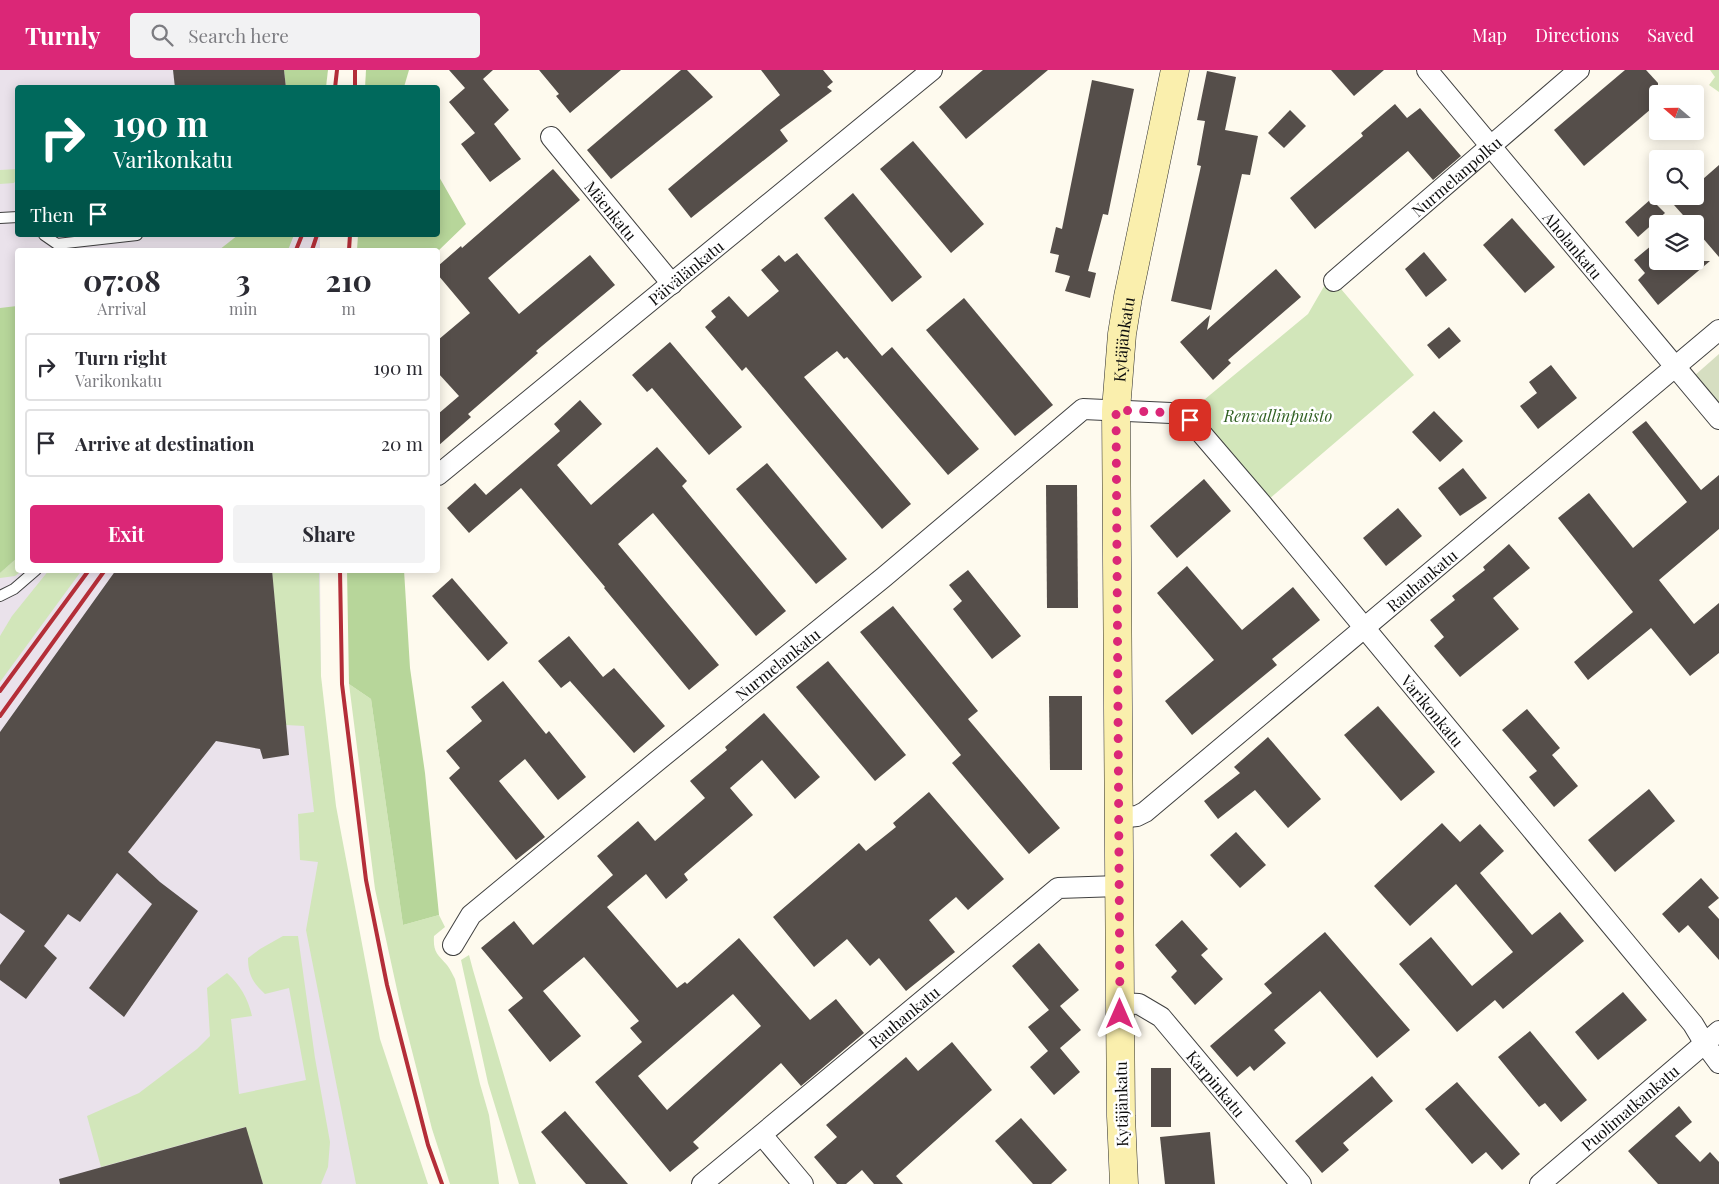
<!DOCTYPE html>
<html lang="en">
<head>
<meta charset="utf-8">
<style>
	:root { --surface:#fff; --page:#f2f2f3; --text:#2b2b33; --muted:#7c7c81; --line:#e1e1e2; --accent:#db2777 }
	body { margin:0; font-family:"Playfair Display",serif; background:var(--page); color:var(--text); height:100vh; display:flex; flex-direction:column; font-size:19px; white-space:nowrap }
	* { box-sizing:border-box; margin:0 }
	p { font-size:16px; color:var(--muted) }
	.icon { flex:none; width:28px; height:28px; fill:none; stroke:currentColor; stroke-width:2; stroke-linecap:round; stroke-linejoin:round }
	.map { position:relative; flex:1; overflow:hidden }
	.sheet { position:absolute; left:15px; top:178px; width:425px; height:325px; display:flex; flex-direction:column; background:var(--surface); border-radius:5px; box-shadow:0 2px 12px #0003 }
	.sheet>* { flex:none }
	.top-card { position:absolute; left:15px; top:15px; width:425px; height:152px; border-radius:5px; box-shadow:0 2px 12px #0003; background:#00695c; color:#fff; overflow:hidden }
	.needle { width:32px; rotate:290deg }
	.tools { position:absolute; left:1649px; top:15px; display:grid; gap:10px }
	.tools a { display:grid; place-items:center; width:55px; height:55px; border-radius:5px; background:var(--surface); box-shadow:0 2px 12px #0003; font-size:25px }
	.pin { position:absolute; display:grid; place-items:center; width:42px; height:42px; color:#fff; margin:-21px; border-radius:10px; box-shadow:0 2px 8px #0006 }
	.me { position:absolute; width:55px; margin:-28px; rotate:0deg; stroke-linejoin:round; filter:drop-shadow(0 0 4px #0008) }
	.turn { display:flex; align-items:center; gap:18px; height:105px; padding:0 15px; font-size:22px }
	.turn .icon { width:65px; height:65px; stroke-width:2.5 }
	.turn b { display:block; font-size:35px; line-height:42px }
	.then { display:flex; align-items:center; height:48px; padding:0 15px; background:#0003; gap:10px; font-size:19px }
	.eta { display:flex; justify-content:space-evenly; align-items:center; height:85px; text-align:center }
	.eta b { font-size:30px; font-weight:700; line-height:35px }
	.cta { display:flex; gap:10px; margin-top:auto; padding:10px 15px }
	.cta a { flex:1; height:58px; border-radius:5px; background:var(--accent); color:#fff; font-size:20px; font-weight:700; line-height:58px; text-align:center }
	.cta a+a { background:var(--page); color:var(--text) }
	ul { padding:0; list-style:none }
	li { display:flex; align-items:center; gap:15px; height:68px; margin:0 10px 8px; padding:0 5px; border:2px solid var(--line); border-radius:5px }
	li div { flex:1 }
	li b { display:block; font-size:19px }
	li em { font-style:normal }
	header { display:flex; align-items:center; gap:30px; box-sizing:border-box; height:70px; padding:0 25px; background:var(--accent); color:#fff }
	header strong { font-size:24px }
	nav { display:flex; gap:28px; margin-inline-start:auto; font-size:18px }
	.search { width:350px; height:45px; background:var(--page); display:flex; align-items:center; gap:12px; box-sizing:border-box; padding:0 18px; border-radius:5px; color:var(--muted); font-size:19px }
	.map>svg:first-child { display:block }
</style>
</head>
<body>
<header>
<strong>Turnly</strong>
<div class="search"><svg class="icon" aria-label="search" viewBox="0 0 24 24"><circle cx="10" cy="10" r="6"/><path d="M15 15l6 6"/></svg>Search here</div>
<nav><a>Map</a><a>Directions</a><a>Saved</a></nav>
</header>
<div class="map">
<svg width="1719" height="1114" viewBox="0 0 1719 1114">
	<rect width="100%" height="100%" fill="#fefaee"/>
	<!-- industrial -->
	<polygon fill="#eae2eb" points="0,0 322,0 322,17 18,18 18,165 320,165 320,180 18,180 18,500 320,500 321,606 316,649 394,1114 0,1114"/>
	<!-- green -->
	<g fill="#d2e6ba">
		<polygon points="1710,0 1719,0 1719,22 1709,15 1715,7"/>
		<polygon points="17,99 17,108 14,113 0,114 0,100"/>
		<polygon points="1330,206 1414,305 1268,430 1193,339 1308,244"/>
		<polygon points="17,488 18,500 23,500 15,506 0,508 0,503"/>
		<polygon points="49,500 82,500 0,612 0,566 12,546"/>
		<polygon points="269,500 319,500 321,606 336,736 380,969 428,1114 356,1114 306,860 318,792 300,790 298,744 314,742 304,656 286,655 272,502"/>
		<path d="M349,614L371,629L403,855L439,845L445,857L434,866C433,882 437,884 447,895C450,899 453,905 455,909L480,1014L489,1045L499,1114H450L432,1059L401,938L375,819Z"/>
		<path d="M283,866H298L315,988L330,1072L328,1097L321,1114H263L245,1057L101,1097L87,1046L139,1023L197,979L210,966L207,918L227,903C240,915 248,928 252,946L231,949L239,1024L306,1010L289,918L265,924C253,913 248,905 248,888L260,879Z"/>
		<polygon points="469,885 473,900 536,1114 519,1114 488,1013 461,890"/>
	</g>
	<!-- forest -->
	<g fill="#b7d69a">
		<polygon points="284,0 328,0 326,17 286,17"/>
		<polygon points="366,0 409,0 404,17 365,18"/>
		<polygon points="438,105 466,154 438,181 438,180 357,180 358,165 438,165"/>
		<polygon points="238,165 294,165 288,180 219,180"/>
		<polygon points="17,236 17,488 0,503 0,238"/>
		<polygon points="347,500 404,500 410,598 425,703 439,845 403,855 371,629 349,614"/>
	</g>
	<!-- cemetery -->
	<polygon fill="#d6dec1" points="1719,284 1719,336 1694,306"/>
	<!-- building -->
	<g fill="#554e4a" fill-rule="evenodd">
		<polygon points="173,0 284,0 286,18 175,18"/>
		<polygon points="449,0 493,0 483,9 509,40 494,54 521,89 490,112 461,74 475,63 449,32 465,18"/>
		<polygon points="539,0 621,0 570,43 556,26 559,24"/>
		<polygon points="681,0 687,0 713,27 611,109 587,80"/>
		<polygon points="761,0 823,0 833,12 827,17 832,21 780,60 788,71 691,148 668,119 780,25"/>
		<polygon points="983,0 1048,0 966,69 939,37"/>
		<polygon points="1331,0 1384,0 1354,26"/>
		<polygon points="1625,0 1646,0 1658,13 1658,33 1584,96 1554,60"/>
		<polygon points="1207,1 1236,7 1225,60 1258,66 1250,105 1242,104 1211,240 1171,231 1201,96 1197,95 1205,51 1197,50"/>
		<polygon points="1092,10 1134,19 1108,145 1103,144 1088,201 1096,203 1090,228 1065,221 1070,206 1055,202 1059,185 1050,183 1056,157 1062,159"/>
		<polygon points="1395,34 1407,48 1420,38 1461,86 1433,110 1408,81 1315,159 1290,128 1363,66 1361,63"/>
		<polygon points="1290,40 1306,56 1284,78 1268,63"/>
		<polygon points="913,71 984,154 951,183 880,99"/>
		<polygon points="1719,95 1719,187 1695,159 1695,154 1691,154 1674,135 1683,126 1695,126 1695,116"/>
		<polygon points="553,99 580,130 488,208 519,244 590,185 615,215 536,281 538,283 468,344 471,347 438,376 438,344 459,326 438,303 438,270 470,243 438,205 438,196 461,176 462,178"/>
		<polygon points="853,123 922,207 892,232 824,148"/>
		<polygon points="1651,129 1665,143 1638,167 1625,152"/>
		<polygon points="1512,148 1555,197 1525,223 1483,175"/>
		<polygon points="1658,170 1658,191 1710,191 1658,235 1638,210 1645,203 1634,190"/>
		<polygon points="1424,182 1447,210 1426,227 1405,199"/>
		<polygon points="797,183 882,286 892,277 979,379 948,405 847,287 844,289 837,281 804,307 911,434 882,459 746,297 742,301 705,257 716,247 711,241 729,226 748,247 779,221 761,200 779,185 785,192"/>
		<polygon points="1276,199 1301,227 1228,290 1231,293 1213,310 1180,272 1210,245 1207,260"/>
		<polygon points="964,228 1053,335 1015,366 926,260"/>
		<polygon points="1449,257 1461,271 1439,289 1427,275"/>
		<polygon points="670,272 742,357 709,385 652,318 647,322 632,305"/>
		<polygon points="1551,295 1577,328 1538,359 1520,336 1537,323 1529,312"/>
		<polygon points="580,330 602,354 557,395 591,435 657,377 687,411 682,416 786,541 756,566 653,443 618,474 719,595 689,620 604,518 605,517 521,418 469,463 447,438 475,413 486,425 560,361 554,354"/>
		<polygon points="1434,341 1463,371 1440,392 1412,362"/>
		<polygon points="1646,351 1701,420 1719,405 1719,459 1659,510 1694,554 1719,533 1719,583 1690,606 1651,558 1588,610 1574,592 1633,542 1558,448 1589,423 1633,478 1687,432 1632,362"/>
		<polygon points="767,393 847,489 816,514 736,419"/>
		<polygon points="1463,398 1487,428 1460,446 1438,418"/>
		<polygon points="1204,409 1231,441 1177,488 1150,456"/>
		<polygon points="1046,415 1077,415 1078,538 1047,538"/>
		<polygon points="1398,438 1422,466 1386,496 1363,468"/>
		<polygon points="1509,474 1530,498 1493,528 1519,559 1460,607 1434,576 1444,567 1430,550 1455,530 1452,526 1485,500 1483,497"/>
		<polygon points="1187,496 1242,560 1293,517 1320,550 1272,589 1277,595 1192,665 1165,631 1214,590 1157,523"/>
		<polygon points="116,500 272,500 289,685 263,689 260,679 216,671 128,782 160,812 198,841 124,947 89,918 152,834 117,803 80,852 68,844 44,876 57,888 26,929 0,910 0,895 25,861 0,843 0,662"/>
		<polygon points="968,500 1021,566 992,589 953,539 962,531 949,515"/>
		<polygon points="452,508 508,573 488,591 432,526"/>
		<polygon points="893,536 978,641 968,649 1060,758 1029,784 952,693 961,685 860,562"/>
		<polygon points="569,566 603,607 614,598 665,656 634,683 570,611 561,618 538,591"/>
		<polygon points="828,591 906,685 875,711 796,617"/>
		<polygon points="503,611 546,664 549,661 586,707 558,730 525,689 499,711 545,767 516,790 449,708 460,698 446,681 482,651 471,637"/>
		<polygon points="1049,626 1082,626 1082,700 1050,700"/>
		<polygon points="1378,636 1435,702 1401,731 1344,665"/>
		<polygon points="1527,639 1560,678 1552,685 1578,716 1554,737 1529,707 1537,701 1502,660"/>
		<path d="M764,643L820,707L795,729L762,690L730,718L753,745L684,804L688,810L666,829L646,804L607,837L677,918L685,912L687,914L739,868L810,950L836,929L864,963L801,1016L781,993L693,1072L699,1078L670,1102L595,1012L642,972L630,958L639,951L584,887L543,921L581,966L550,992L508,940L523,928L481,878L514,851L533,875L613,805L597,786L638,751L655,771L705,728L690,711L727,680L725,677ZM733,924L761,956L667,1040L638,1006Z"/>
		<polygon points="1268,667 1321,729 1288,758 1255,720 1218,749 1204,731 1240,703 1234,697"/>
		<polygon points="1649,719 1675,751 1615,802 1588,770"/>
		<polygon points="929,722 1004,809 968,840 956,827 929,850 955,882 906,921 879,888 870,896 847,869 814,897 773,847 859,773 866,781 896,757 893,753"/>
		<polygon points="1442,753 1460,772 1480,754 1504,781 1480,803 1532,865 1560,842 1584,871 1503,939 1495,930 1457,962 1399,894 1431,867 1472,916 1513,882 1456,814 1410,856 1374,816"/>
		<polygon points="1236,762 1266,795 1240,818 1210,785"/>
		<polygon points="1701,808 1719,828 1708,837 1719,849 1719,890 1688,855 1679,863 1662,844"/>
		<polygon points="1182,850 1208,879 1201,885 1223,909 1195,935 1171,907 1177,901 1155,875"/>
		<polygon points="1325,862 1410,960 1377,988 1320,921 1274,960 1286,973 1254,1001 1250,996 1237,1007 1210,976 1272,923 1264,914"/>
		<polygon points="1039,873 1079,920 1060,936 1081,960 1060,978 1080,1002 1054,1025 1030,997 1048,981 1028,957 1049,940 1012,896"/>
		<polygon points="1623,922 1647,950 1598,990 1575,962"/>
		<polygon points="1530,961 1587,1030 1561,1052 1545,1033 1539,1037 1498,987"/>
		<polygon points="952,972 992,1020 896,1106 903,1114 874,1114 862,1100 846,1114 837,1114 814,1087 837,1067 826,1055 906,987 918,1001"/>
		<rect x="1151" y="998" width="20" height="59"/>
		<polygon points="1372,1006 1393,1031 1343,1073 1349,1080 1322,1103 1295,1071"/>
		<polygon points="1457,1012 1520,1084 1502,1100 1486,1082 1472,1094 1425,1039"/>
		<polygon points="1679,1036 1692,1052 1675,1066 1700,1092 1710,1082 1719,1092 1719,1114 1658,1114 1628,1081"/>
		<polygon points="565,1041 628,1114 586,1114 541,1062"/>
		<polygon points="1021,1048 1067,1100 1051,1114 1033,1114 995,1071"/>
		<polygon points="246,1057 263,1114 60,1114 59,1109"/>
		<polygon points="1210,1062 1215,1114 1165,1114 1160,1067"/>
	</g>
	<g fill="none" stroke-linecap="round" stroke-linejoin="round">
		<defs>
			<g id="lane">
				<polyline points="0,148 18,147"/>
				<polyline points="44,165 57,174 137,165"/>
				<polyline points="0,526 14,519 36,500"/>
			</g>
			<g id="street">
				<path id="s1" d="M1427,0L1719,349"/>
				<path id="s2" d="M551,67L672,214"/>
				<path id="s3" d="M1334,211L1579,0"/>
				<path id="s4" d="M438,405L932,0"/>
				<path id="s5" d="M1118,748L1137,746L1145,742L1719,260"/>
				<path id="s6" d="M453,875L471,845L656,692L884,507L1083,339L1171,343L1190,350L1261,433L1693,954L1705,974L1719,993"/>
				<path id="s7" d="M1120,933L1139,934L1161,947L1301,1114"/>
				<polyline points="762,1065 803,1114"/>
				<path id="s8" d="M702,1114L1058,818L1119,816"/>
				<path id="s9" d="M1540,1114L1719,961"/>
			</g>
			<g id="secondary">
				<path id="s10" d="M1124,1114L1121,1046L1120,933L1116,340L1122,264L1128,227L1175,0"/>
			</g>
		</defs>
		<!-- lane casing -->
		<use href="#lane" stroke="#404040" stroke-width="12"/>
		<!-- street casing -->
		<use href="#street" stroke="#404040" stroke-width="22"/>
		<!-- secondary casing -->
		<use href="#secondary" stroke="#2f2f2f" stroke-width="29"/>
		<!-- lane -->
		<use href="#lane" stroke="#fff" stroke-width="10"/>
		<!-- street -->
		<use href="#street" stroke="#fff" stroke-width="20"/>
		<!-- secondary -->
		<use href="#secondary" stroke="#faefad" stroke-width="28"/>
		<!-- rail -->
		<g stroke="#b42e38" stroke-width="4">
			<polyline points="335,18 337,0"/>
			<polyline points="355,18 355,0"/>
			<polyline points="296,180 302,165"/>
			<polyline points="312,180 317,165"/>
			<polyline points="349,180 350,165"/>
			<polyline points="340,500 342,614 366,810 387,915 428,1075 442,1114"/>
			<polyline points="0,621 89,500"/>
			<polyline points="0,646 105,500"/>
		</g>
	</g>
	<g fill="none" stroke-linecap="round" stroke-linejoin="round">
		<!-- route -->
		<polyline stroke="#db2777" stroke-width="9" stroke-dasharray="0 16.2" points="1120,944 1116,340 1172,343 1190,350"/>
	</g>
	<g text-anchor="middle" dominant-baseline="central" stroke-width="5" stroke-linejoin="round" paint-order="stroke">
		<!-- street labels -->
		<g font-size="16" fill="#0d0d0d" stroke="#fff">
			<text stroke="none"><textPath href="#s3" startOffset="161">Nurmelanpolku</textPath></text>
			<text stroke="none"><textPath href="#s2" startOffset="95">Mäenkatu</textPath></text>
			<text stroke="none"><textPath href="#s1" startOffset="228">Aholankatu</textPath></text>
			<text stroke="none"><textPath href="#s4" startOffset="320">Päivälänkatu</textPath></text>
			<text stroke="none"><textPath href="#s10" startOffset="845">Kytäjänkatu</textPath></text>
			<text stroke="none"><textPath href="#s5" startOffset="389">Rauhankatu</textPath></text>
			<text stroke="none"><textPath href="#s6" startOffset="431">Nurmelankatu</textPath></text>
			<text stroke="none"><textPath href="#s6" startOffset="1316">Varikonkatu</textPath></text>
			<text stroke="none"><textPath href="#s8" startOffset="262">Rauhankatu</textPath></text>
			<text stroke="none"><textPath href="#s7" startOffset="131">Karpinkatu</textPath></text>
			<text transform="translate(1121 1034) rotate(-91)">Kytäjänkatu</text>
			<text stroke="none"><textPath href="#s9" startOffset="118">Puolimatkankatu</textPath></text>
		</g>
		<!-- park labels -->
		<g font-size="16" font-style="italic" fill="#306022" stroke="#fff">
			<text x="1278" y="345">Renvallinpuisto</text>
		</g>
	</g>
</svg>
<div class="tools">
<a><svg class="needle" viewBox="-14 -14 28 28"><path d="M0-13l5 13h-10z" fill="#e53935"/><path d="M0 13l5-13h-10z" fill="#7c7c81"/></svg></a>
<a><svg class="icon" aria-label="search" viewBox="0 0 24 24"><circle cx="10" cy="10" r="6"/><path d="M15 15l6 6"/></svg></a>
<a><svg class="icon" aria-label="layers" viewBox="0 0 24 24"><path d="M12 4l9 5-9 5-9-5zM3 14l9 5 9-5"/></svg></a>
</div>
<div class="pin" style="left:1190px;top:350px;background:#d93025"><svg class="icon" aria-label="arrive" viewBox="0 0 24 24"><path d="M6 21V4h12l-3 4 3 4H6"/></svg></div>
<svg class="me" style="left:1120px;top:944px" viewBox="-20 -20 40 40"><path d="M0-17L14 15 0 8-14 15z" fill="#db2777" stroke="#fff" stroke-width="4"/></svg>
<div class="top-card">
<div class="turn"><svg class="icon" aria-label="right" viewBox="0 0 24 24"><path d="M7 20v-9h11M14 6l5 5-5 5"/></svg><div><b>190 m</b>Varikonkatu</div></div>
<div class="then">Then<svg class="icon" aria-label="arrive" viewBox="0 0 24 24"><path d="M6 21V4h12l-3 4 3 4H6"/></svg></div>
</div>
<section class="sheet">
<div class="eta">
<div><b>07:08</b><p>Arrival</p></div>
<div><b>3</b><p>min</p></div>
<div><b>210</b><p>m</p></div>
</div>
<ul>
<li><svg class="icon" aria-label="right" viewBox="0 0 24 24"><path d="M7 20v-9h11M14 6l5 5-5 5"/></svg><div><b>Turn right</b><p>Varikonkatu</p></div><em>190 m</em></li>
<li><svg class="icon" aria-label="arrive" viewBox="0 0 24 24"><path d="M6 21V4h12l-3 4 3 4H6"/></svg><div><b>Arrive at destination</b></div><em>20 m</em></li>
</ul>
<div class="cta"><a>Exit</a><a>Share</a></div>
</section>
</div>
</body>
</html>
